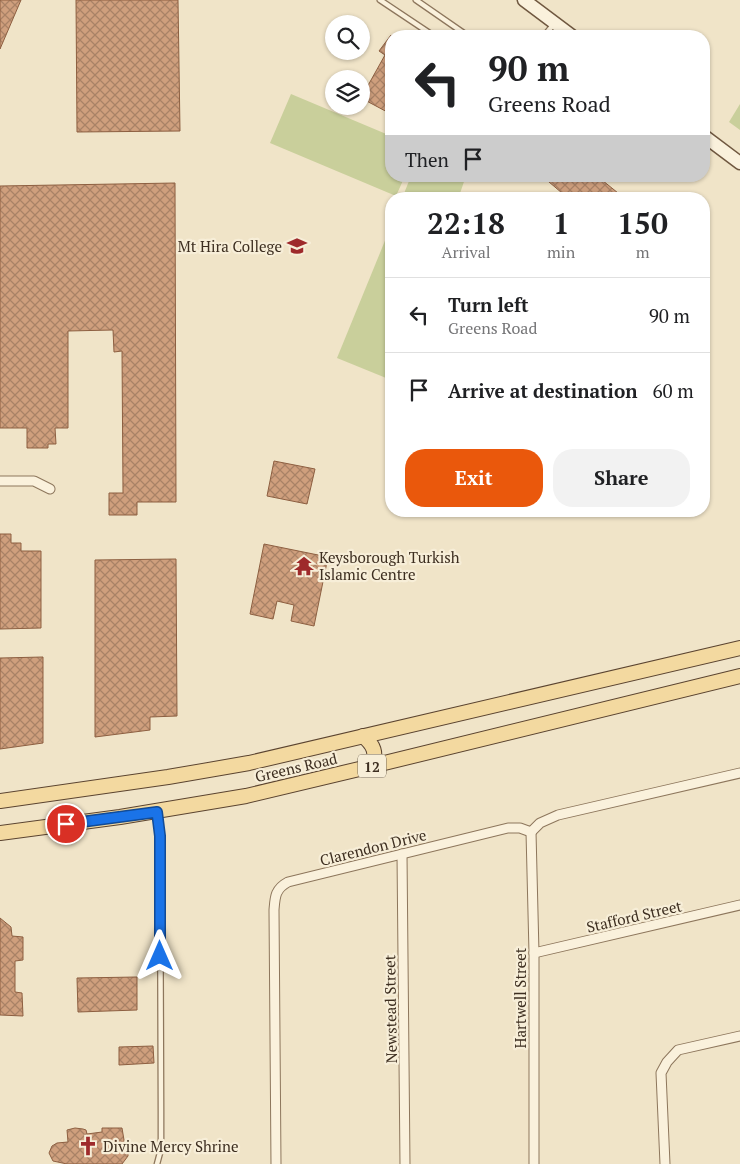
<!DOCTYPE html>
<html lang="en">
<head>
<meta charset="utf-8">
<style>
	:root { --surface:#fff; --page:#f2f2f2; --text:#202124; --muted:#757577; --line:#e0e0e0; --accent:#ea580c }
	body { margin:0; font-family:"PT Serif",serif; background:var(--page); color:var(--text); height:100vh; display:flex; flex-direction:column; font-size:19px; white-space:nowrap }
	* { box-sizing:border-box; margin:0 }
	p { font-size:16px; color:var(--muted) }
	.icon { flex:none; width:28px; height:28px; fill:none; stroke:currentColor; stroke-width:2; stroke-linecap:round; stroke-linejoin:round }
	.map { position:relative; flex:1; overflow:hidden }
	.panel { position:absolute; left:385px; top:192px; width:325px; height:325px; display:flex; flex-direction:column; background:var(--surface); border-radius:20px; box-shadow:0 1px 4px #0004 }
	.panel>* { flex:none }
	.guide { position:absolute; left:385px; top:30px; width:325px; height:152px; border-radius:20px; box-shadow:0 1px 4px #0004; background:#fff; color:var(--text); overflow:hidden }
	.fabs { position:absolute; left:325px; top:15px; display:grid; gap:10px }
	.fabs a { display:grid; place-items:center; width:45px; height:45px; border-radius:50%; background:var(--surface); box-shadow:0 1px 4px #0004; font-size:25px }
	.pin { position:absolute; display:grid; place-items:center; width:42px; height:42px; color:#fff; margin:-21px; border:2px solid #fff; border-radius:50%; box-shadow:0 1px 5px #0007 }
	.me { position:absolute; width:55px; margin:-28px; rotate:0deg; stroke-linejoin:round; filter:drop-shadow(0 0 4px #0008) }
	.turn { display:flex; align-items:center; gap:18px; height:105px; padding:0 20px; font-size:22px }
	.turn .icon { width:65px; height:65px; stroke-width:2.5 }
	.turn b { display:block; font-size:35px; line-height:42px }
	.then { display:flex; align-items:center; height:48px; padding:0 20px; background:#0003; gap:10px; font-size:19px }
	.eta { display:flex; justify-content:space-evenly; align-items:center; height:85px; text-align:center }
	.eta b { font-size:30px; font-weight:800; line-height:35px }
	.cta { display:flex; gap:10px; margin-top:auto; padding:10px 20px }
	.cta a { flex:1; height:58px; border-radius:20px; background:var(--accent); color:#fff; font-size:20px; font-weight:800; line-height:58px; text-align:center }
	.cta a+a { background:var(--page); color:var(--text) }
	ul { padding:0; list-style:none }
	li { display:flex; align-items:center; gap:15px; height:75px; padding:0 20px; border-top:1px solid var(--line) }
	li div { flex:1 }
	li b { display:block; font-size:19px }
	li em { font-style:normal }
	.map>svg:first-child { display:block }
</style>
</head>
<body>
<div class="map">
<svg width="740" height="1164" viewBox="0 0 740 1164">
	<defs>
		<pattern id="building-cross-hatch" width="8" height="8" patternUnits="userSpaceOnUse" patternTransform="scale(1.25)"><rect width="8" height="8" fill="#cf9f7d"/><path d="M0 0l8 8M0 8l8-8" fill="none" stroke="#a98266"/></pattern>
	</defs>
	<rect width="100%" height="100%" fill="#f0e4c8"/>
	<!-- grass -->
	<g fill="#c9cf9b">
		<polygon points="291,94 391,136 391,176 405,176 396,196 270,143"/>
		<polygon points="740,104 740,130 729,122"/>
		<polygon points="411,176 466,176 458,199 411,199 403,196"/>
		<polygon points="391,226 391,380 337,358"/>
	</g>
	<!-- building -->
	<g fill="url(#building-cross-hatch)" stroke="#8d5f41">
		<polygon points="0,0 21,0 0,49"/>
		<polygon points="76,0 178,0 180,131 77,132"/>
		<polygon points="391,35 391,114 361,98 385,55 379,51"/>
		<polygon points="542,176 597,176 618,193 613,199 569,199"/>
		<polygon points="175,183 176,502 137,502 137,515 109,515 109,493 123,493 122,351 114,352 113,330 68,331 68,428 55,428 56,444 48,444 48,448 27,448 27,428 0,428 0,186"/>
		<polygon points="274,461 315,469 307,504 267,496"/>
		<polygon points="0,534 11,534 11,543 21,543 21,551 41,551 41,628 0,629"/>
		<polygon points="264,544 328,557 314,626 291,621 294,605 277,601 273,619 250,614"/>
		<polygon points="176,559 177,716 150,717 150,730 95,737 95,560"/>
		<polygon points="43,657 43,743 0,749 0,658"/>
		<polygon points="0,918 11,927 12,936 23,937 23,960 15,961 15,992 22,993 23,1016 0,1015"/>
		<polygon points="137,977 137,1010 78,1012 77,978"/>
		<polygon points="153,1046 154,1063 119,1065 119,1047"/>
		<polygon points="75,1128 83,1129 86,1130 87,1134 102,1132 102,1128 122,1128 124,1140 123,1145 128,1149 128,1156 122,1164 67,1164 53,1161 49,1153 52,1146 57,1143 68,1142 67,1130"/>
	</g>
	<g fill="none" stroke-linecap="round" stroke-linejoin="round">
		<defs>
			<g id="service">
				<polyline points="380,0 434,36"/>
				<polyline points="416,0 468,36"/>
				<polyline points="544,36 554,24"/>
				<polyline points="157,814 160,836 161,1111 161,1149 157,1164"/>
			</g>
			<g id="minor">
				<polyline points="0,481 34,481 50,489"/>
				<polyline points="531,832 534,953 534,1164"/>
				<polyline points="531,832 540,823 558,815 740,773"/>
				<polyline points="402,854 405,1164"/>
				<polyline points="534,953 740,905"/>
				<path d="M276,1164L274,910C275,897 275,889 288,882L508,828H520L531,832"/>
				<polyline points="665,1164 661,1073 667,1062 678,1050 740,1036"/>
			</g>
			<g id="secondary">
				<polyline points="524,0 572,36"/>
				<polyline points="704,136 740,163"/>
			</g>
			<g id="primary">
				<path d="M363,736C374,745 377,753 372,766"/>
				<polyline points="0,801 168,777 249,763 740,648"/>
				<polyline points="0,833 120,817 246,796 372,766 740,676"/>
			</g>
		</defs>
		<!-- service casing -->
		<use href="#service" stroke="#8d765c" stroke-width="7"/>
		<!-- minor casing -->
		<use href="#minor" stroke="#8d765c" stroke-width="11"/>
		<!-- secondary casing -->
		<use href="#secondary" stroke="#6f573f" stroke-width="15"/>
		<!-- primary casing -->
		<use href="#primary" stroke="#5b4430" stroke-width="16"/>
		<!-- service -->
		<use href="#service" stroke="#faf1dc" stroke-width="4.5"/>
		<!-- minor -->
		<use href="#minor" stroke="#faf1dc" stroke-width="9"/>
		<!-- secondary -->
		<use href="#secondary" stroke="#faf1dc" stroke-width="12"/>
		<!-- primary -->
		<use href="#primary" stroke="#f3d9a0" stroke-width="14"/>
	</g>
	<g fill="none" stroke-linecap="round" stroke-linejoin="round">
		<defs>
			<polyline id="route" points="66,824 157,812 160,836 160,956"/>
		</defs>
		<!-- route casing -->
		<use href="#route" stroke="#114b97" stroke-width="12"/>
		<!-- route -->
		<use href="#route" stroke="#1a73e8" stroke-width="9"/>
	</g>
	<!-- icons -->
	<defs>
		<symbol id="school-bare" viewBox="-9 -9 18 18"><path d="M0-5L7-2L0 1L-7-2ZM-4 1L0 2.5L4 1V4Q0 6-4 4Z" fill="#9e2a2b" stroke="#f7eed8" stroke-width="2.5" paint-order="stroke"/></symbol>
		<symbol id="temple-bare" viewBox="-9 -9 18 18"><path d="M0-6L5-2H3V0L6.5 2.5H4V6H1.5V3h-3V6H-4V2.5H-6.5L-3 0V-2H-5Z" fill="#9e2a2b" stroke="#f7eed8" stroke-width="2.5" paint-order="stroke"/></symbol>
		<symbol id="church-bare" viewBox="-9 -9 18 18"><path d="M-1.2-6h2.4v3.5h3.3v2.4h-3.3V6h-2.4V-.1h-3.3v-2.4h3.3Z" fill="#9e2a2b" stroke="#f7eed8" stroke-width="2.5" paint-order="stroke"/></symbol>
	</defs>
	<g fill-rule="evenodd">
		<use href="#school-bare" x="283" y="232" width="28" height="28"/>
		<use href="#temple-bare" x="290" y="552" width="28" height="28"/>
		<use href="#church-bare" x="74" y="1132" width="28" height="28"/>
	</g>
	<g text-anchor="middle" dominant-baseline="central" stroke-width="4.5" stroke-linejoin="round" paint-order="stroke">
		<!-- shield labels -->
		<rect fill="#f7eed8" stroke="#756857" stroke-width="1" x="358" y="754.5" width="28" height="23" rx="4"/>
		<g font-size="14" font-weight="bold" fill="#3d2e20">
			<text x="372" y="766">12</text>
		</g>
		<!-- poi labels -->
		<g font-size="15" fill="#3d2e20" stroke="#f7eed8" text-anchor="start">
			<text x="282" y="246" text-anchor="end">Mt Hira College</text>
			<text x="319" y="557">Keysborough Turkish<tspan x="319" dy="17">Islamic Centre</tspan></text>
			<text x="103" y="1146">Divine Mercy Shrine</text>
		</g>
		<!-- street labels -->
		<g font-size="15" fill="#3d2e20" stroke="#f7eed8">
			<text transform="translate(296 767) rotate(-13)">Greens Road</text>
			<text transform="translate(373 847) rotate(-14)">Clarendon Drive</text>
			<text transform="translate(634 916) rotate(-13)">Stafford Street</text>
			<text transform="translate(520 998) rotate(-90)">Hartwell Street</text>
			<text transform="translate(390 1009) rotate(-91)">Newstead Street</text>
		</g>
	</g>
</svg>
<div class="fabs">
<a><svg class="icon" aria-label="search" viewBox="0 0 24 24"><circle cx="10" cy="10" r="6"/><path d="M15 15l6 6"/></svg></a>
<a><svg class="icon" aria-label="layers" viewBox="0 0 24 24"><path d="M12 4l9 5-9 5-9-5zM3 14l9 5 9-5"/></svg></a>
</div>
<div class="pin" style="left:66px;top:824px;background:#d93025"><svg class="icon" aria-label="arrive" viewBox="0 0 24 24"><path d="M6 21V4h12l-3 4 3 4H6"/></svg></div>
<svg class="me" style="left:160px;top:956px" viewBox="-20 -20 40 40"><path d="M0-17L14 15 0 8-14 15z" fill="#1a73e8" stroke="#fff" stroke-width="4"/></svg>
<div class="guide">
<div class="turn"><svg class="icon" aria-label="left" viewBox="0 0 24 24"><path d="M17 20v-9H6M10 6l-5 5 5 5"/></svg><div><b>90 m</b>Greens Road</div></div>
<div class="then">Then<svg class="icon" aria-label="arrive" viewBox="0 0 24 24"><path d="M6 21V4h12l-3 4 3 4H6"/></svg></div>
</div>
<section class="panel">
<div class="eta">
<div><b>22:18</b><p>Arrival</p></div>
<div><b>1</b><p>min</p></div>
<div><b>150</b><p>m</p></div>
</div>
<ul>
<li><svg class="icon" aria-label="left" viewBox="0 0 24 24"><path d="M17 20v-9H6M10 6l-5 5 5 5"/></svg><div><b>Turn left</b><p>Greens Road</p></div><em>90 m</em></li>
<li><svg class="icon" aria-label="arrive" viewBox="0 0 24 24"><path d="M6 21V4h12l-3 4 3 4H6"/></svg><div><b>Arrive at destination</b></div><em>60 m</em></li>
</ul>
<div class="cta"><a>Exit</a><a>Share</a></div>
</section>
</div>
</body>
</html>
